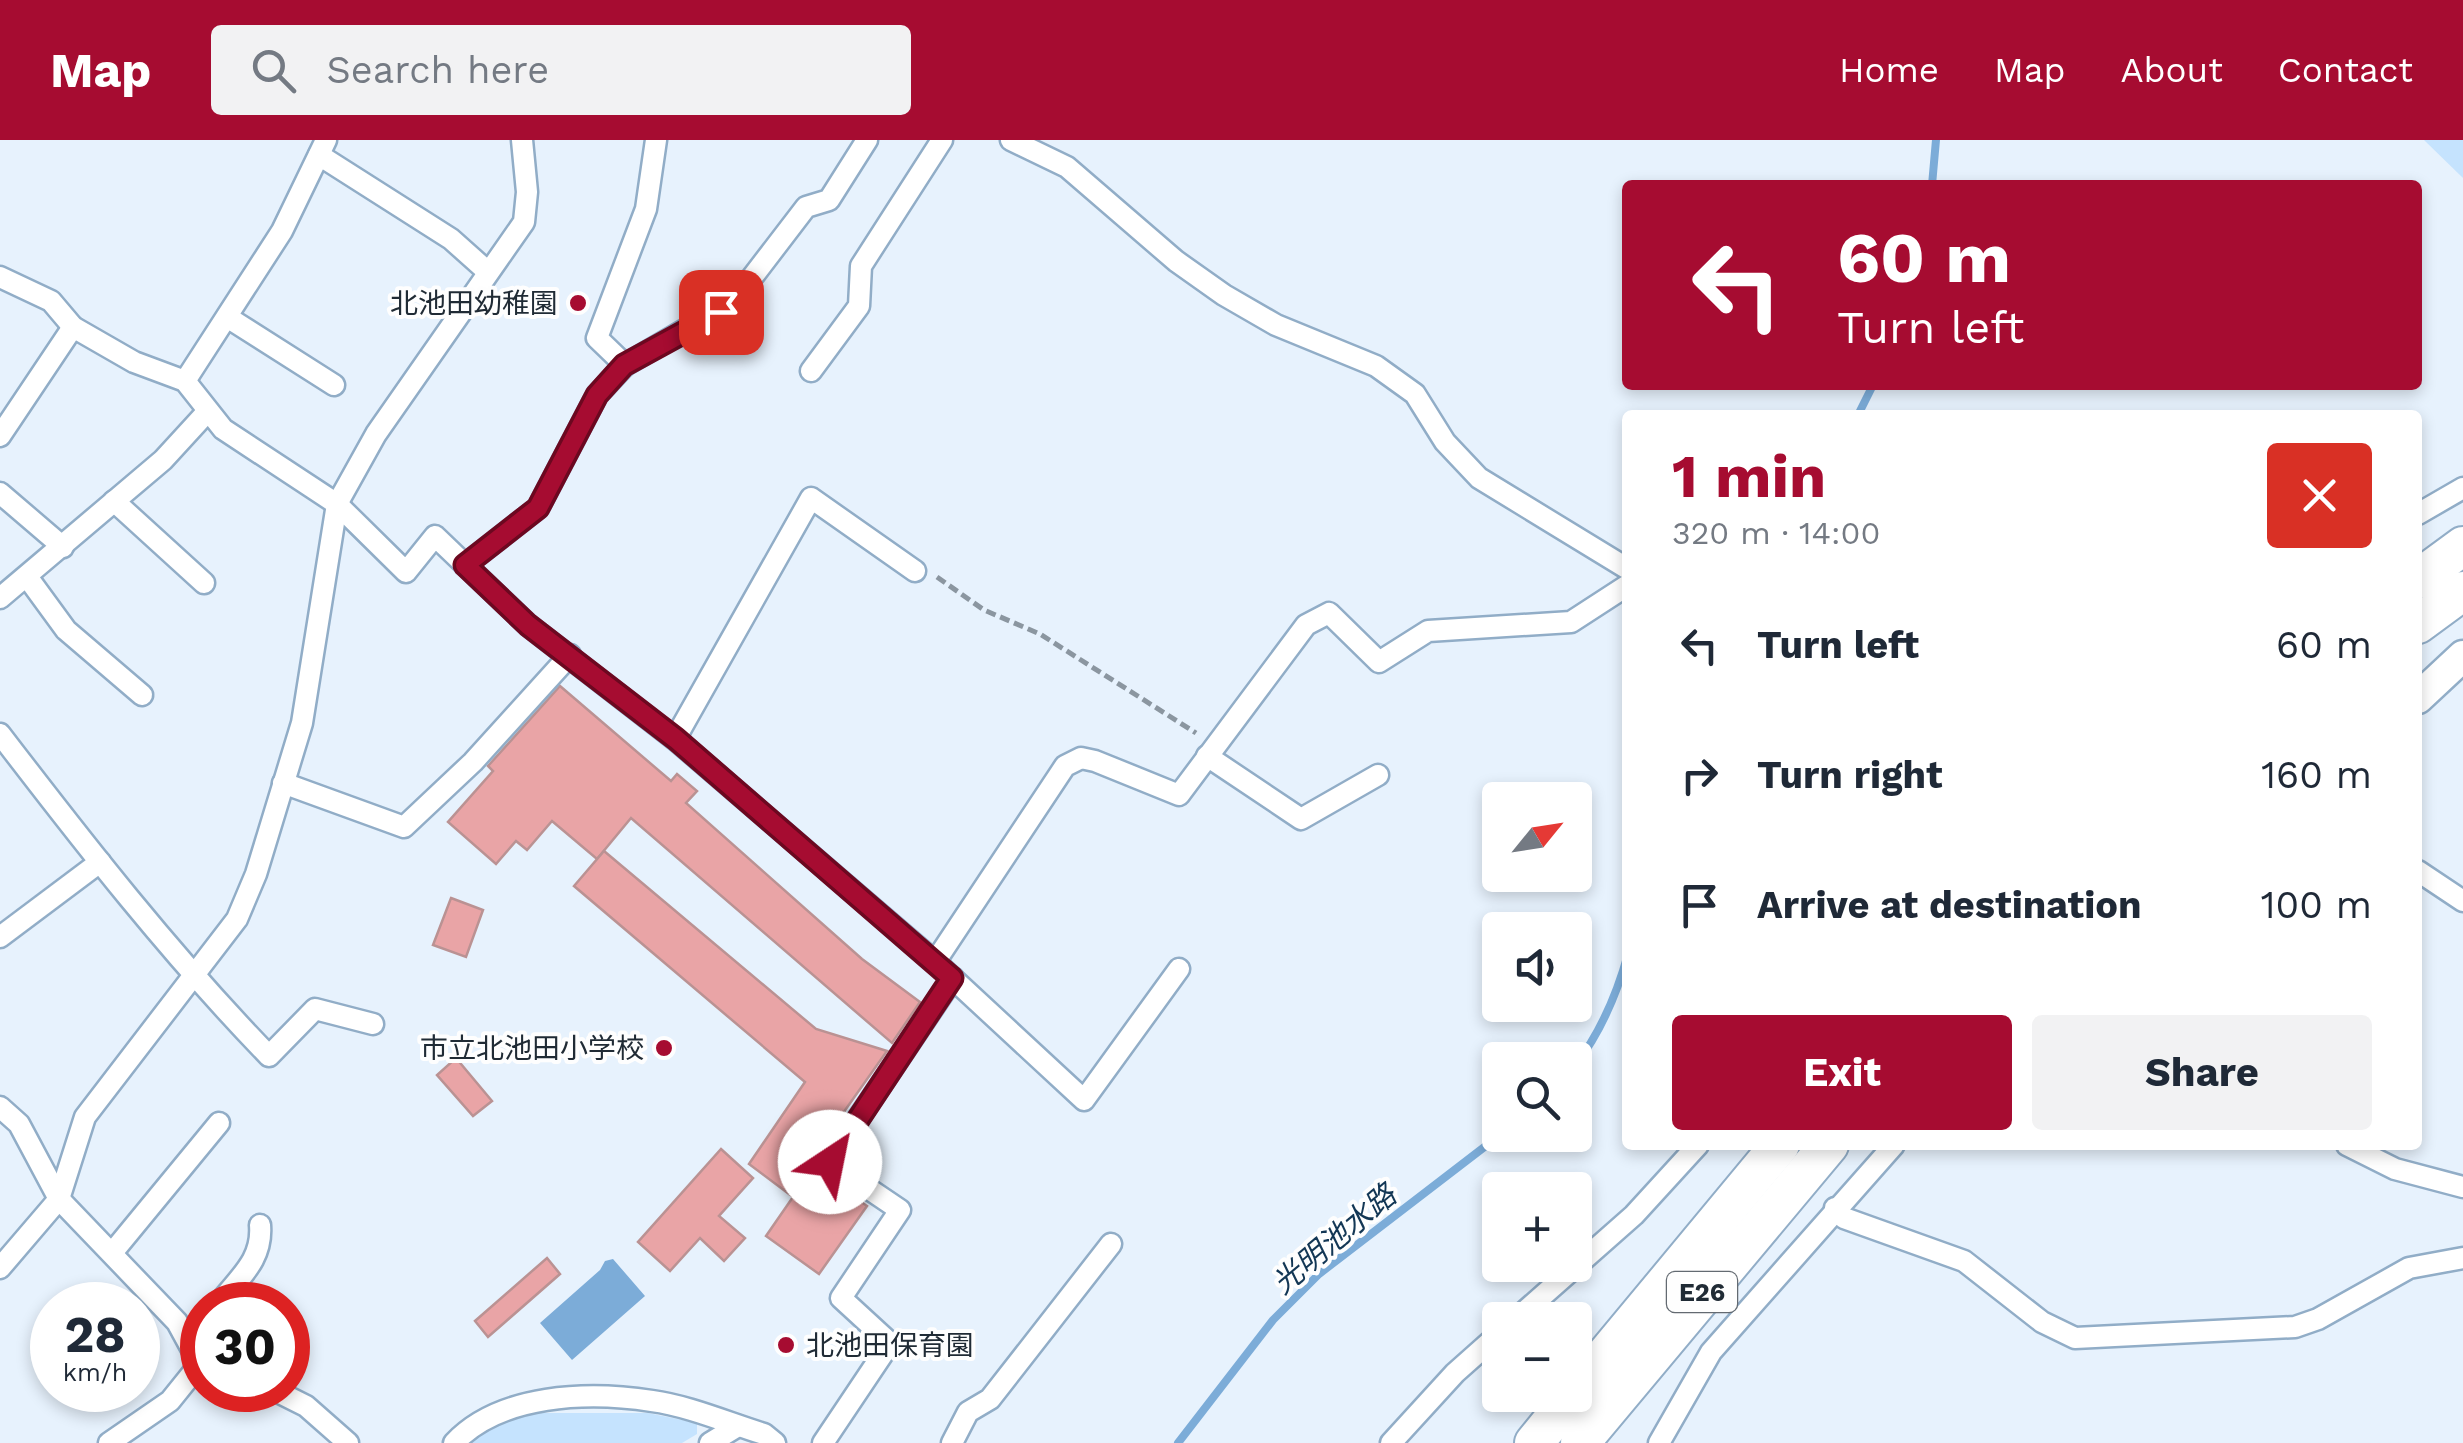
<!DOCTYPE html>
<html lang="en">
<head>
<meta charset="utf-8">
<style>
	:root { --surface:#fff; --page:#f2f2f3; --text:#1f2937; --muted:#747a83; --accent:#a60c31 }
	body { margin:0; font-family:"Work Sans","Noto Sans JP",sans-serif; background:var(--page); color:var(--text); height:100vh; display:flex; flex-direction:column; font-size:38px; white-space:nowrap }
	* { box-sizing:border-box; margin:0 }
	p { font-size:32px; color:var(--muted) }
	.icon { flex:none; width:55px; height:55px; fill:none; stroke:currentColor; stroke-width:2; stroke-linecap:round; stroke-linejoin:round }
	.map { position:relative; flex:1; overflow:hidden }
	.side { position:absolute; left:1622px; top:270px; width:800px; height:740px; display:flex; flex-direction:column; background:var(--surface); border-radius:10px; box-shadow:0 5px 15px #0003 }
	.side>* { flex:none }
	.banner { position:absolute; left:1622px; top:40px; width:800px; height:210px; border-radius:10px; box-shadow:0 5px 15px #0003; background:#a60c31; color:#fff; overflow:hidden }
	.needle { width:65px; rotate:60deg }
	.fabs { position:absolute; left:1482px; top:642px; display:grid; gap:20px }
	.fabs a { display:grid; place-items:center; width:110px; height:110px; border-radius:10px; background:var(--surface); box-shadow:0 5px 15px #0003; font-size:50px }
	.speed { position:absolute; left:30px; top:1142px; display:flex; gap:20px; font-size:50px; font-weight:700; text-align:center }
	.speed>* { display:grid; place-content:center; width:130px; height:130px; border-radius:50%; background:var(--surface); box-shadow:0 5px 15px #0003; line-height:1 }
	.speed small { font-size:25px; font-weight:400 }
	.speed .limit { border:15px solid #d22; background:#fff; color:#111 }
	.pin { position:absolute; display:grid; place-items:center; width:85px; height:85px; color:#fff; margin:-42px; border-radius:20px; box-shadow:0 5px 15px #0006 }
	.me { position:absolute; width:110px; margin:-55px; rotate:34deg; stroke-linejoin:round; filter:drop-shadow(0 0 8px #0008) }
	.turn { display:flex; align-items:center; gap:35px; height:210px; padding:0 50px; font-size:45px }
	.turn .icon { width:130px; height:130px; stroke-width:2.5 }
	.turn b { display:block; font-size:70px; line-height:85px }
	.round { display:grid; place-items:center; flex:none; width:105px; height:105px; border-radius:10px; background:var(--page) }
	.summary { display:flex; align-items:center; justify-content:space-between; height:170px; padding:0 50px }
	h1 { font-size:60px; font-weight:700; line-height:75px; color:var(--accent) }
	.cta { display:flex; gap:20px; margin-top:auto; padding:20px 50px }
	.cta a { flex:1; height:115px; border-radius:10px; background:var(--accent); color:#fff; font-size:40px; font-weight:700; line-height:115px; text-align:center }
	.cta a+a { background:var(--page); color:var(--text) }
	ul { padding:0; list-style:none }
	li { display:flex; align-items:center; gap:30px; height:130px; padding:0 50px }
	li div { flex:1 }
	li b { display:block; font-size:38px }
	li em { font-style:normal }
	header { display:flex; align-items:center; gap:60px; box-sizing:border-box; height:140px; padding:0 50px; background:var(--accent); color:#fff }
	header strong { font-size:48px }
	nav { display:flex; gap:55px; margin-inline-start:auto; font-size:35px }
	.search { width:700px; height:90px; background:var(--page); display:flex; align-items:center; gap:25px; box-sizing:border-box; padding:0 35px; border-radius:10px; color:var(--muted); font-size:38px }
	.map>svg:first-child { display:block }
</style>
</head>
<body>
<header>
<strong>Map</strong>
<div class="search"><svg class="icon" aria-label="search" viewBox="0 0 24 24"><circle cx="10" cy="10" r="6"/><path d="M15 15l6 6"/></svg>Search here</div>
<nav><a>Home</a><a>Map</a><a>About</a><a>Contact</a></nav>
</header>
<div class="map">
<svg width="2463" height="1303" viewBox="0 0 2463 1303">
	<rect width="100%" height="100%" fill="#e7f2fd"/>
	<!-- green -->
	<g fill="#c5e3fe">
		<polygon points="2424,0 2463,0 2463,38"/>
		<polygon points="517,1273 648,1273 697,1283 697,1294 682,1303 468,1303 484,1287"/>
	</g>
	<!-- water -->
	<polygon fill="#7cacd8" points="613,1119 645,1156 572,1220 540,1183 600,1130 605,1121"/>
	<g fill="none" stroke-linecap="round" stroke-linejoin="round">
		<!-- stream -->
		<g stroke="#7cacd8" stroke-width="8">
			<polyline points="1932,45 1936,0"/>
			<polyline points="1858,275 1873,245"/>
			<path d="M1575,926C1600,893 1617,854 1628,814"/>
			<polyline points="1178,1303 1273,1180 1319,1134 1500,995"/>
		</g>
	</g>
	<!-- building -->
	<g fill="#e9a4a6" stroke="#ba9293" stroke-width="2.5">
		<polygon points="560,546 671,641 677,634 697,651 686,663 862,819 920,862 892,903 631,678 597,719 552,681 527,710 516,701 496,724 448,682 493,631 488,626"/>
		<polygon points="604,711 816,889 887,911 807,1024 867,1066 819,1134 766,1096 793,1057 749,1024 805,942 574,746"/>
		<polygon points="451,758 483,770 466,817 433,805"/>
		<polygon points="456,918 492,961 473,976 437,935"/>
		<polygon points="721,1009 753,1038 719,1076 745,1098 724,1121 700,1098 670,1131 638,1102"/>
		<polygon points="547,1118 560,1134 488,1197 475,1181"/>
	</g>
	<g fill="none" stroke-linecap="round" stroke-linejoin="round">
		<defs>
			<g id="street">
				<polyline points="1011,0 1067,27 1176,121 1224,155 1276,185 1376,226 1415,254 1445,302 1479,338 1628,429"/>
				<polyline points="319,15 451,99 488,132"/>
				<polyline points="0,137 51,161 73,187 134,222 185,241 223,289 337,364 406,432 435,396 528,485 675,599 935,822 1084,960 1179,829"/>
				<polyline points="227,177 334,245"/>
				<polyline points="625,225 597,198 646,69 656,0"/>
				<polyline points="811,231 859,166 861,126 942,0"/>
				<polyline points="185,241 282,91 326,0"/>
				<polyline points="0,296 73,187"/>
				<polyline points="0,353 63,407"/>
				<polyline points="114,361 204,443"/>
				<polyline points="2418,374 2463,348"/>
				<polyline points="465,425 538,368 597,255 625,225 734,161 806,67 829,60 867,0"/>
				<polyline points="28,438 66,490 142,555"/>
				<polyline points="0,458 163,320 207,272"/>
				<path d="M0,594C85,705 171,815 269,916L315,869L373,884"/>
				<polyline points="675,599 811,358 915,431"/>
				<polyline points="1207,616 1301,679 1378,635"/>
				<polyline points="283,643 404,687 473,622 570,515"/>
				<polyline points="2418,731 2463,761"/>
				<polyline points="0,797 100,722"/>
				<polyline points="935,822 1065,626 1081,618 1095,621 1179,655 1306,485 1329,473 1379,522 1428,491 1571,482 1628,445"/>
				<polyline points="0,967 19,984 59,1059 177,1182 202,1228"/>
				<polyline points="2347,1005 2395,1029 2463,1047"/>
				<polyline points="1835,1068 1844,1078 1964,1121 2042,1182 2075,1198 2295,1187 2318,1179 2409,1128 2463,1118"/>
				<polyline points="112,1113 219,983"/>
				<polyline points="0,1128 59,1059 85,977 237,779 256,734 302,583 337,364 376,294 524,82 527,52 522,0"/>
				<path d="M218,1165C238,1138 263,1121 260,1085"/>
				<polyline points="1515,1180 1634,1075 1698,1005"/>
				<polyline points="274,1250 306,1266 348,1303"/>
				<polyline points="109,1303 170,1261 199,1225"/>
				<path d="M454,1303C500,1254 588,1251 652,1261C689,1266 728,1283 764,1294L775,1303"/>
				<polyline points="710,1303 738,1286"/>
				<polyline points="823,1303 890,1203 841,1158 900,1070 829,1022 953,838"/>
				<polyline points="952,1303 968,1272 990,1259 1111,1104"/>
				<polyline points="1391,1303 1455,1233 1500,1193"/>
				<polyline points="1659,1303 1711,1212 1894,1005"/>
			</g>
			<polyline id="secondary" points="2418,558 2463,516"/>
			<g id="highway">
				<polyline points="2418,439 2463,406"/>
				<polyline points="2418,484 2463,451"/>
				<polyline points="1575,1252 1780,1005"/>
				<polyline points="1534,1303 1573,1255"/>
				<polyline points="1580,1303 1829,1005"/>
			</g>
		</defs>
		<!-- street casing -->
		<use href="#street" stroke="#91adc7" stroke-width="25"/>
		<!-- secondary casing -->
		<use href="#secondary" stroke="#91adc7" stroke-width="35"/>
		<!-- highway casing -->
		<use href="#highway" stroke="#91adc7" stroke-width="42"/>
		<!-- path -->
		<polyline stroke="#8b96a0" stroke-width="5" stroke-dasharray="10 5" stroke-linecap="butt" points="937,437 984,470 1040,494 1196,593"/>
		<!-- street -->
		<use href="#street" stroke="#fff" stroke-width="20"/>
		<!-- secondary -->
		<use href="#secondary" stroke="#fff" stroke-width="30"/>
		<!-- highway -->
		<use href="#highway" stroke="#fff" stroke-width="38"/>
	</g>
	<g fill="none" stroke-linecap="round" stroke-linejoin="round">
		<defs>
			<polyline id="route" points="721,172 624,225 597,255 538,368 465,425 528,485 676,599 952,838 830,1022"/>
		</defs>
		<!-- route casing -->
		<use href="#route" stroke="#6c0820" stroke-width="25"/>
		<!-- route -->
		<use href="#route" stroke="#a60c31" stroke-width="18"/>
	</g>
	<!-- markers -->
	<g fill="#a60c31" stroke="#fefefe" stroke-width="4">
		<circle cx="578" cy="163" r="10"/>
		<circle cx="664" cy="908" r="10"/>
		<circle cx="786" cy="1205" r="10"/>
	</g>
	<g text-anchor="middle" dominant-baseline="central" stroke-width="8" stroke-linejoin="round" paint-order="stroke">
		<!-- shield labels -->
		<rect fill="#fefefe" stroke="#636a71" stroke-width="2.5" x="1667" y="1132" width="70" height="40" rx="8"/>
		<g font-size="25" font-weight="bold" fill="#202b35">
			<text x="1702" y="1152">E26</text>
		</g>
		<!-- poi labels -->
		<g font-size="28" fill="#202b35" stroke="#fefefe" text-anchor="end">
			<text x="558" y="163">北池田幼稚園</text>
			<text x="644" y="908">市立北池田小学校</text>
			<text x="806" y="1205" text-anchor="start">北池田保育園</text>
		</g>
		<!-- water labels -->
		<g font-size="30" font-style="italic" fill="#133755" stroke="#fefefe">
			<text transform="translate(1334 1099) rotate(-40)">光明池水路</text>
		</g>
	</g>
</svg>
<div class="fabs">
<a><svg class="needle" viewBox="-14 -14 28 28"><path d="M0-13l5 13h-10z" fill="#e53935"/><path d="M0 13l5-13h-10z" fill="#747a83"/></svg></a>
<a><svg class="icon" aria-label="sound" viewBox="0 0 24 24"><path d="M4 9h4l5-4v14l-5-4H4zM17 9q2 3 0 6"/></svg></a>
<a><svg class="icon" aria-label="search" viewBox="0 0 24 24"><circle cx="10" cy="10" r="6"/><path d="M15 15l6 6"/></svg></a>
<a>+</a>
<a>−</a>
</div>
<div class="speed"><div>28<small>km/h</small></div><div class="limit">30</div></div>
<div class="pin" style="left:721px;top:172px;background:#d93025"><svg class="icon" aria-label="arrive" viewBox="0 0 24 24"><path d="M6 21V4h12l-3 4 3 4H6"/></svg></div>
<svg class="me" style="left:830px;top:1022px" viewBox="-20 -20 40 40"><circle r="19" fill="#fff"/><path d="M0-13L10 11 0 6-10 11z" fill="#a60c31"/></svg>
<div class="banner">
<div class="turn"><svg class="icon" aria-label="left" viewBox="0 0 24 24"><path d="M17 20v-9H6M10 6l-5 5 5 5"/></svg><div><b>60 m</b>Turn left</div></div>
</div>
<section class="side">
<div class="summary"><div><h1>1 min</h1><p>320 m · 14:00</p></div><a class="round" style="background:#d93025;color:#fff"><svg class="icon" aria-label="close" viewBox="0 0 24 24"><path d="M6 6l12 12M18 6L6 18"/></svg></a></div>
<ul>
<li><svg class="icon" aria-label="left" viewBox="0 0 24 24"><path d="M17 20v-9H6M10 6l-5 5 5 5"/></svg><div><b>Turn left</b></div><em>60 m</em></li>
<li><svg class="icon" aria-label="right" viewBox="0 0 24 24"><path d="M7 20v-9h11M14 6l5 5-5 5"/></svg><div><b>Turn right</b></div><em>160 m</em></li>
<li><svg class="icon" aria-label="arrive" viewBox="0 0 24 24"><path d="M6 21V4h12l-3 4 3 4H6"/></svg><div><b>Arrive at destination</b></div><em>100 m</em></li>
</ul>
<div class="cta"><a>Exit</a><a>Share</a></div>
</section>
</div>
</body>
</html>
